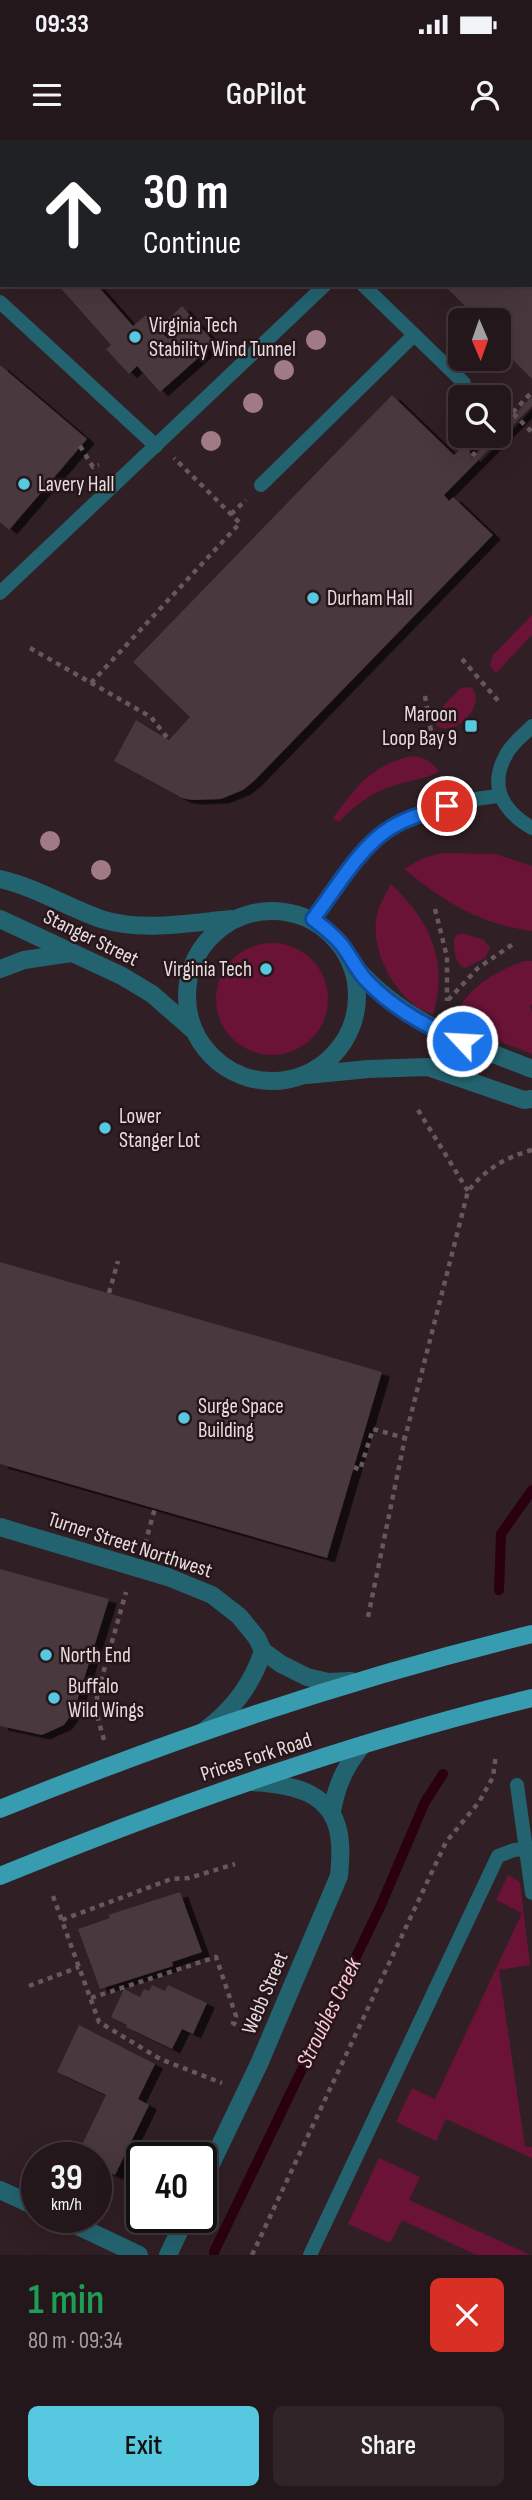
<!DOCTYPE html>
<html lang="en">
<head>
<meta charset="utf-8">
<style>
	:root { --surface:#24171b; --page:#302428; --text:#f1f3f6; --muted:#a39fa3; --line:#41363a; --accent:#56c9e0 }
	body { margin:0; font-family:"Sofia Sans Condensed",sans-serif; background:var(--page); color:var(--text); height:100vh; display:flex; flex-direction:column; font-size:26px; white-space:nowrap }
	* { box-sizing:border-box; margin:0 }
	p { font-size:23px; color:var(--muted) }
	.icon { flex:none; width:38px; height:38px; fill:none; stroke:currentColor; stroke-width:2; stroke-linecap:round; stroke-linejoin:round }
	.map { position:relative; height:2115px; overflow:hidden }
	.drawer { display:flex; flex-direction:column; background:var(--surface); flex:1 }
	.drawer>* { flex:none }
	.top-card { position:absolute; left:0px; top:0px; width:532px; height:147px; box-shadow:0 7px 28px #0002,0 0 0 2px var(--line); background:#202124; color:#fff; overflow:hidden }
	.needle { width:46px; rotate:178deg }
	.controls { position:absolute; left:448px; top:168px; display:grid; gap:14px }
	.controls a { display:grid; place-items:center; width:63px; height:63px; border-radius:10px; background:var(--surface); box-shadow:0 7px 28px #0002,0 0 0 2px var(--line); font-size:35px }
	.speed { position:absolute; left:21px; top:2002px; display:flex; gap:14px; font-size:35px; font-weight:700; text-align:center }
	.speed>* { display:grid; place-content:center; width:91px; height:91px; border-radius:50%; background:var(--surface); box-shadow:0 7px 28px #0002,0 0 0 2px var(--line); line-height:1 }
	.speed small { font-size:18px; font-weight:400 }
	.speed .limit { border:4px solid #111; border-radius:10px; background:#fff; color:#111 }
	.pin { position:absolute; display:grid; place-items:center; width:60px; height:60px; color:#fff; margin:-30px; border:4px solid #fff; border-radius:50%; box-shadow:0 2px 7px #0007 }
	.me { position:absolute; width:77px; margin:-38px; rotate:295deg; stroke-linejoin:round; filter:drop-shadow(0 0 5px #0008) }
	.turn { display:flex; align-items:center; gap:24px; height:147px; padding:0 28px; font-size:32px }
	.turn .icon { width:91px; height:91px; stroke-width:2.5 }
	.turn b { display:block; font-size:49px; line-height:60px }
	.round { display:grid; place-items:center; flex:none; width:74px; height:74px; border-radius:10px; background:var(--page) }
	.overview { display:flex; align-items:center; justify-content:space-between; height:119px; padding:0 28px }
	h1 { font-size:42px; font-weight:600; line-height:52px; color:#1e9e55 }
	.action { display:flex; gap:14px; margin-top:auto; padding:14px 28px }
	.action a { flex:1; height:80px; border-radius:10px; background:var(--accent); color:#111; font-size:28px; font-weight:600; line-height:80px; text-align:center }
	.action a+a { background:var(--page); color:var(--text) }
	.status { display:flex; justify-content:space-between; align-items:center; height:49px; padding:0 35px; background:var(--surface); direction:ltr }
	.status svg { height:19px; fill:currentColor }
	header { display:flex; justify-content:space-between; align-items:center; height:91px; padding:0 28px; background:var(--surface); font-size:32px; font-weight:600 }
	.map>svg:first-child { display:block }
</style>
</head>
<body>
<div class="status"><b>09:33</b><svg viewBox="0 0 49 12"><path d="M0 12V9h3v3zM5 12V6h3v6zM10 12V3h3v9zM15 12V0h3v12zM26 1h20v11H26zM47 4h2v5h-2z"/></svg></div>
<header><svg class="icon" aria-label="menu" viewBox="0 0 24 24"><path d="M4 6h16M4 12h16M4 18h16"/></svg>GoPilot<svg class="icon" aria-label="person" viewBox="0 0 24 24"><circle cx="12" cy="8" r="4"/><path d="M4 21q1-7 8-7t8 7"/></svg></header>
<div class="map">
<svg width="532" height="2115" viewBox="0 0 532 2115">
	<defs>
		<filter id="shadow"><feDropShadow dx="8" dy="4.5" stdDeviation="0" flood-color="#0009"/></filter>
	</defs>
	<rect width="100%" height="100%" fill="#301f24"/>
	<!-- grass -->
	<g fill="#6b1337">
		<polygon points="532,475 532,495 496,533 490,526 493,515"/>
		<path d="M471,547C488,564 455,599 436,585V573L461,548Z"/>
		<path d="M411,616C424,616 431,622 439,631C429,638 418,639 407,642C379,648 358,661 339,682L333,678C358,645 369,627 411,616Z"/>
		<path d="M441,713L496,714L532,726V791C479,784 445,762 404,729L421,719Z"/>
		<path d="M391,744C430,781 449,821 433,875C426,871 418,869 413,864C389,845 370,805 377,774C380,763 386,754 391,744Z"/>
		<path d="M463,793L484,800L490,808L485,818L465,828C454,824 454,809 454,799L457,795Z"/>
		<circle cx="272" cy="859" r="56"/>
		<path d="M524,821H532V864L530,867L532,871V914L452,883C464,849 492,833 524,821Z"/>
		<polygon points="508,1735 520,1742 530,1825 499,1830 525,2007 532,2007 532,2018 446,1979 436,2001 396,1982 412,1948 435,1959 522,1773 496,1760"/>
		<polygon points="379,2018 420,2037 409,2060 531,2115 476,2115 402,2080 390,2103 348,2084"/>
	</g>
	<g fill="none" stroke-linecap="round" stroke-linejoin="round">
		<!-- stream -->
		<g stroke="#2a0010" stroke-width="10">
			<polyline points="499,1450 501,1394 532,1350"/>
			<polyline points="214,2112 381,1765 425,1662 443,1634"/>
		</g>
	</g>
	<!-- building -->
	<g fill="#49373c" filter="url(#shadow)">
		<polygon points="58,145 97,145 133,186 146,175 168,199 171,196 161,186 182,166 215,203 160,252 137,226 129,234 106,209 111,205"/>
		<polygon points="444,145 532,145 532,239 499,206 499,180 472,180 467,176 471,172"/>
		<polygon points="0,225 87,299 9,390 0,382"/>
		<polygon points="392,255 454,315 468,301 470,304 468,307 472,318 494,296 499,296 499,291 532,256 532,266 444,355 449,361 453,357 493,395 254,641 243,650 221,659 192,660 182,658 114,621 136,580 169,600 190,577 133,522"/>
		<polygon points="0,1122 382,1232 327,1418 0,1324"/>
		<polygon points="0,1429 109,1459 74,1571 64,1585 42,1595 0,1586"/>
		<polygon points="180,1752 202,1812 172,1822 173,1826 100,1849 78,1789 110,1778 108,1775"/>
		<polygon points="152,1845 165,1851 168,1845 207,1863 193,1894 182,1889 172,1909 126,1887 127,1885 111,1877 124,1849 140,1857 144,1849 149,1851"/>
		<polygon points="79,1885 155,1924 138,1959 149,1965 115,2035 96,2027 96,2018 76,2017 106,1955 57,1932"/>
	</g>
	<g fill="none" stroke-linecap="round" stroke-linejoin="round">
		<!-- path -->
		<g stroke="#67585d" stroke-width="4.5" stroke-dasharray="5 5" stroke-linecap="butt">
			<polyline points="530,29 532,31"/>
			<polyline points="485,247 496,257"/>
			<polyline points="499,260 532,292"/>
			<polyline points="499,287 532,252"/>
			<polyline points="80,306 93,327 99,325"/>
			<polyline points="472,316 491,296"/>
			<polyline points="231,374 246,360"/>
			<polyline points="30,508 151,577 169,600"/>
			<polyline points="462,519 500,563"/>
			<polyline points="91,543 240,383 174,318"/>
			<polyline points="425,556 433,603"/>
			<polyline points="435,769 447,817 447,861"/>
			<polyline points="448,860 478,828 516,802"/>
			<polyline points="418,970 468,1051"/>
			<polyline points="109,1153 118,1121"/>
			<polyline points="354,1327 360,1330 373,1289 405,1298"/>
			<polyline points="145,1404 155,1368"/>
			<path d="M368,1477L405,1298L468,1051C486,1029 504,1018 532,1010"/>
			<polyline points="104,1600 97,1575 97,1555 126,1452"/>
			<polyline points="53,1756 99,1882 160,1919 222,1943"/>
			<polyline points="62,1780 171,1739 189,1738 235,1724"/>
			<polyline points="29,1846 79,1827"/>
			<polyline points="91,1858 216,1817 236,1876 233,1883 247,1891"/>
			<polyline points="252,2115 446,1702 479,1662 493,1637 496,1614"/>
		</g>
		<!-- service -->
		<g stroke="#236370" stroke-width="14">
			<polyline points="363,145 464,243"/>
			<polyline points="0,162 156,306"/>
			<polyline points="261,345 414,195"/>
			<polyline points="0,453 325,145"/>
			<path d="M532,586C524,595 511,604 506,615C488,647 503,671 532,688"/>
			<path d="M313,779C334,751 357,711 385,691C415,669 463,660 498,656"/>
			<polyline points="517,1645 532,1753"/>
			<polyline points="310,2115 498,1716 514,1710 526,1709"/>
		</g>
		<!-- minor -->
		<g stroke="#236370" stroke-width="18">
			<polyline points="0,829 24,820 71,813"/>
			<path d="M332,1672C336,1646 345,1627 361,1607"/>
			<path d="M201,2045L259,1924L339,1736C340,1725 341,1713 340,1703C337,1652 293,1644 251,1642"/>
			<polyline points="0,2050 37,2067"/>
			<polyline points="59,2077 139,2115"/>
			<polyline points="168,2115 186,2077"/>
		</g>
		<!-- tertiary -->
		<g stroke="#236370" stroke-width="18">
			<path d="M0,739C35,747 67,767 101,779C142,792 189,783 231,779"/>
			<circle cx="272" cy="856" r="85"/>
			<polyline points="0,779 122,836 152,854 192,889"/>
			<path d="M356,828C404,883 466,903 532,929"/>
			<polyline points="307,935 368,929 428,927 524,960 532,959"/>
			<polyline points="0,1387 168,1437 212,1455 239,1476 257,1498 263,1511 281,1524 307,1537 328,1542 351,1541"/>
			<path d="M204,1591C233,1570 252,1545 263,1511"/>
		</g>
		<!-- primary -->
		<g stroke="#389cb0" stroke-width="18">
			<path d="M0,1669C172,1599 351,1538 532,1494"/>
			<path d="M0,1736C173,1665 351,1602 532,1558"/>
		</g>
	</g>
	<!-- trees -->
	<g fill="#a07b85">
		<circle cx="316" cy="200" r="10"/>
		<circle cx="284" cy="230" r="10"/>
		<circle cx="253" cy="263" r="10"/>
		<circle cx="211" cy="301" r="10"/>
		<circle cx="50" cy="701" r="10"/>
		<circle cx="101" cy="730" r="10"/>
	</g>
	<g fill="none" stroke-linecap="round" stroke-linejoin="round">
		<defs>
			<path id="route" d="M447,666C426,673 404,678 386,691C358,710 334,752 313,779C323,787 333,794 341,804C350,815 356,829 366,840C391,867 428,888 462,901"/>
		</defs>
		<!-- route casing -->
		<use href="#route" stroke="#114b97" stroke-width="18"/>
		<!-- route -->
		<use href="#route" stroke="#1a73e8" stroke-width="12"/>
	</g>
	<!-- markers -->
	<g fill="#56c9e0" stroke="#26161a" stroke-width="2.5">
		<circle cx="135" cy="197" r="7"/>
		<circle cx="24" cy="344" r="7"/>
		<circle cx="313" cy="458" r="7"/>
		<rect x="464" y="579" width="14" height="14" rx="3.5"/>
		<circle cx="266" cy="829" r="7"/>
		<circle cx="105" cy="988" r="7"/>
		<circle cx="184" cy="1278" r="7"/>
		<circle cx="46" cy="1515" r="7"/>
		<circle cx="54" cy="1558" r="7"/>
	</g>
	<g text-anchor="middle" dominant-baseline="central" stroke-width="5" stroke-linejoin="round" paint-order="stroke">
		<!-- poi labels -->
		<g font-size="21" fill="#e7dcdf" stroke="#26161a" text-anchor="start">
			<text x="149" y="185">Virginia Tech<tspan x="149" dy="24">Stability Wind Tunnel</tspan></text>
			<text x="38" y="344">Lavery Hall</text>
			<text x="327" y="458">Durham Hall</text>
			<text x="457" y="574" text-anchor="end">Maroon<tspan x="457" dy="24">Loop Bay 9</tspan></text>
			<text x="252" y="829" text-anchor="end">Virginia Tech</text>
			<text x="119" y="976">Lower<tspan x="119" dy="24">Stanger Lot</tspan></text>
			<text x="198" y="1266">Surge Space<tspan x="198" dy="24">Building</tspan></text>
			<text x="60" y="1515">North End</text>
			<text x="68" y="1546">Buffalo<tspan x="68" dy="24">Wild Wings</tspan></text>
		</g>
		<!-- street labels -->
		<g font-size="21" fill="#e7dcdf" stroke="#26161a">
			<text transform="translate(91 798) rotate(26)">Stanger Street</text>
			<text transform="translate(130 1405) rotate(18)">Turner Street Northwest</text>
			<text transform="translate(256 1617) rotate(-18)">Prices Fork Road</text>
			<text transform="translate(265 1853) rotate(-67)">Webb Street</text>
		</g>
		<!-- water labels -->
		<g font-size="23" font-style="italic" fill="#fcc7d4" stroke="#26161a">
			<text transform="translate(329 1873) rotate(-64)">Stroubles Creek</text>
		</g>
	</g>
</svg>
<div class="controls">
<a><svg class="needle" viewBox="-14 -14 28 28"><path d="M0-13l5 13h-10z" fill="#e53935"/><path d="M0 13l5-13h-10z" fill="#a39fa3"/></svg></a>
<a><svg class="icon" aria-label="search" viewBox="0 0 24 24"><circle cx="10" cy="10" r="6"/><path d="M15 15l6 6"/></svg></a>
</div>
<div class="speed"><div>39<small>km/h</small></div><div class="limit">40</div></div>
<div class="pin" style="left:447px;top:666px;background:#d93025"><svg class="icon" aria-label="arrive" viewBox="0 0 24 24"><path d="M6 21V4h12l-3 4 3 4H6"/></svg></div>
<svg class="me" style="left:462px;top:901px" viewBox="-20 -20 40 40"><circle r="17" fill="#1a73e8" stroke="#fff" stroke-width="3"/><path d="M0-11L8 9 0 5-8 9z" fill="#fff"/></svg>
<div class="top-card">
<div class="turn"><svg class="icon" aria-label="ahead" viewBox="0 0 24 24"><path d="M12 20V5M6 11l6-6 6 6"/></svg><div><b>30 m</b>Continue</div></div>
</div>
</div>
<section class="drawer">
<div class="overview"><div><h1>1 min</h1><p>80 m · 09:34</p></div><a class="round" style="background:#d93025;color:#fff"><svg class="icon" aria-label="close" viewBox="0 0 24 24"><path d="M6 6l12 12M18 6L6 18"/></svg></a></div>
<div class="action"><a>Exit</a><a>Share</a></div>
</section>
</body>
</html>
